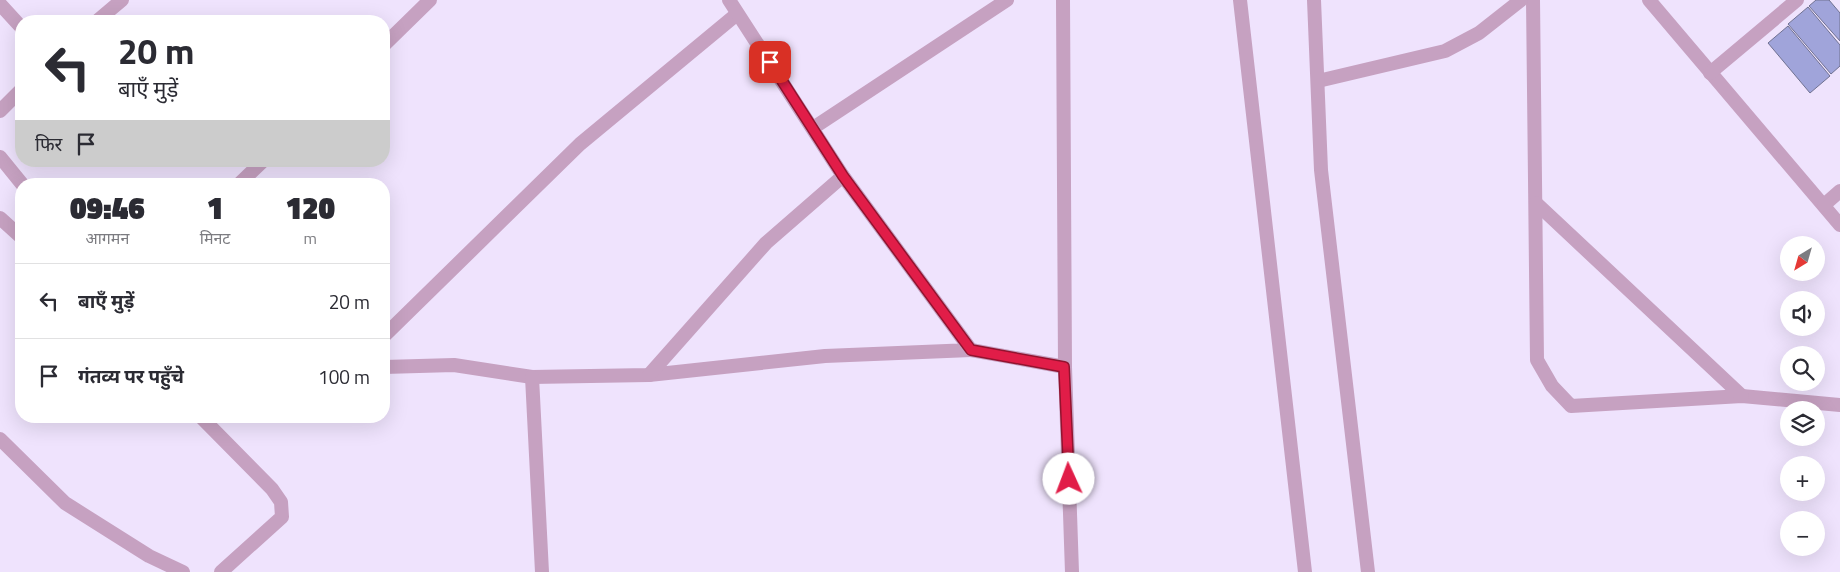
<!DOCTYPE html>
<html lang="hi">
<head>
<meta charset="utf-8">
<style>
	:root { --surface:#fff; --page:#f2f2f3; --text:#2b2b33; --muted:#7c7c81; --line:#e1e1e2 }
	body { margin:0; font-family:"Titillium Web","Noto Sans Devanagari",sans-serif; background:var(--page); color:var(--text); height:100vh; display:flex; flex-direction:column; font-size:19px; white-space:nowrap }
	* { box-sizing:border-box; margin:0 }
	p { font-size:16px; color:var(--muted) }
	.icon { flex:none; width:28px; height:28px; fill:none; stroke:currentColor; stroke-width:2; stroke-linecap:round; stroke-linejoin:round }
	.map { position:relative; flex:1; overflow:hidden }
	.panel { position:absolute; left:15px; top:178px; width:375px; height:245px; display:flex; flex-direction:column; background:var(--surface); border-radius:20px; box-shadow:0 5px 20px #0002 }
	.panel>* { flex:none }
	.top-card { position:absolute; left:15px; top:15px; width:375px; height:152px; border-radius:20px; box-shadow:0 5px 20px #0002; background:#fff; color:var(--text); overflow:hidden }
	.needle { width:32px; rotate:217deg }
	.buttons { position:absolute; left:1780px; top:236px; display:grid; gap:10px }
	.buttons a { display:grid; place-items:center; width:45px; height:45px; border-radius:50%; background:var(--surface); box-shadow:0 5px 20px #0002; font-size:25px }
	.pin { position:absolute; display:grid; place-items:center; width:42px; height:42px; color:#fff; margin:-21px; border-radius:10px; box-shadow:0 2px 8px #0006 }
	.me { position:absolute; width:55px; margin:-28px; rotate:358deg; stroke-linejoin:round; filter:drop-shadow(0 0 4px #0008) }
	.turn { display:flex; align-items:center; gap:18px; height:105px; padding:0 20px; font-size:22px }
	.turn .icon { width:65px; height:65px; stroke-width:2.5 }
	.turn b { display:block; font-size:35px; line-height:42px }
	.then { display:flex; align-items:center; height:48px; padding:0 20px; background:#0003; gap:10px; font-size:19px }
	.eta { display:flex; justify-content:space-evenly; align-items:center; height:85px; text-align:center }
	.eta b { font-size:30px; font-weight:800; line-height:35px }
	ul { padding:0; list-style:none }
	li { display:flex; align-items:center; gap:15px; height:75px; padding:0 20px; border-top:1px solid var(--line) }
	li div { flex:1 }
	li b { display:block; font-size:19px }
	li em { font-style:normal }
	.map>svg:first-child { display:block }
</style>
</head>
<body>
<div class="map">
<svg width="1840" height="572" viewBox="0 0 1840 572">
	<rect width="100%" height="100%" fill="#efe3fd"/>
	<!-- building -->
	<g fill="#a0a4da" stroke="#707291">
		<polygon points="1816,0 1829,0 1840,13 1840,41 1809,6"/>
		<polygon points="1808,7 1840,45 1840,66 1831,74 1788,24"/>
		<polygon points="1788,26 1830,76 1810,93 1768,43"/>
	</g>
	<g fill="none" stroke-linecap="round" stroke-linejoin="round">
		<!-- service -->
		<g stroke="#c6a1c1" stroke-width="14">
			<polyline points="0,218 21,237"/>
			<polyline points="200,416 272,489 281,502 282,517 221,572"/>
			<polyline points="0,439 65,503 149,556 183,572"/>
		</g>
		<!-- minor -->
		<g stroke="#c6a1c1" stroke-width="14">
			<polyline points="1063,0 1065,367"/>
			<polyline points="1533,0 1537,360 1552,386 1571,406 1742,396 1840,405"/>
			<polyline points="1649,0 1840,225"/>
			<polyline points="0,4 21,27"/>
			<polyline points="97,21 122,0"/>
			<polyline points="384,45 430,0"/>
			<polyline points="1710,73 1797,0"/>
			<polyline points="1318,81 1445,51 1479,33 1521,0"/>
			<polyline points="0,111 21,90"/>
			<polyline points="813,128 1007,0"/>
			<polyline points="0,157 22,184"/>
			<polyline points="239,184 263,161"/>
			<polyline points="1536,203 1742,396"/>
			<polyline points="1824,205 1840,191"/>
			<polyline points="384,336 580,144 737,14"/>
			<polyline points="971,350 1065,367 1072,572"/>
			<polyline points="384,367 454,365 532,377 649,375 825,356 971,350 843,176 729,0"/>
			<polyline points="649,375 766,243 843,176"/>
			<polyline points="532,377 542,572"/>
		</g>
		<!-- tertiary -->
		<g stroke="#c6a1c1" stroke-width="14">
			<polyline points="1240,0 1305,572"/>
			<polyline points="1314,0 1321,170 1368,572"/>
		</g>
	</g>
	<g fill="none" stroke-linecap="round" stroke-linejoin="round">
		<defs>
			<polyline id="route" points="770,62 843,176 971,350 1064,367 1069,479"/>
		</defs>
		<!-- route casing -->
		<use href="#route" stroke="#92132f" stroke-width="12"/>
		<!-- route -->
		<use href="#route" stroke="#e11d48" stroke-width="9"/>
	</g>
</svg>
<div class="buttons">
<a><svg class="needle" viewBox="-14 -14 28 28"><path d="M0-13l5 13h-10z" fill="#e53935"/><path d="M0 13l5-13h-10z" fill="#7c7c81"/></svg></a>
<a><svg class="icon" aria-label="sound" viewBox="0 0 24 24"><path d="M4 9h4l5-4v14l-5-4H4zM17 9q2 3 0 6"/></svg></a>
<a><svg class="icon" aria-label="search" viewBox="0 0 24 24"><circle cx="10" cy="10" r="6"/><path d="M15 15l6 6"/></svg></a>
<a><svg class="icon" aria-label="layers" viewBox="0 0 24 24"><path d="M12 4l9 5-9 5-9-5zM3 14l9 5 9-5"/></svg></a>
<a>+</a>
<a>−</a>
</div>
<div class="pin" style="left:770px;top:62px;background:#d93025"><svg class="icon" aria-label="arrive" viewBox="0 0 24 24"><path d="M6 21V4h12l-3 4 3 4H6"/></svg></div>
<svg class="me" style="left:1069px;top:479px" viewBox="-20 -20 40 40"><circle r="19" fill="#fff"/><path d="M0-13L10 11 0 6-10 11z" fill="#e11d48"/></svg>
<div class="top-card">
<div class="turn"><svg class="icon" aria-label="left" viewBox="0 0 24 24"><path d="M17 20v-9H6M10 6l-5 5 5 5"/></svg><div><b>20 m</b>बाएँ मुड़ें</div></div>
<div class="then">फिर<svg class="icon" aria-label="arrive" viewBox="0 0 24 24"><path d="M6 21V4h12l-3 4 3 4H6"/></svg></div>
</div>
<section class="panel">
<div class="eta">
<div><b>09:46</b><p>आगमन</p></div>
<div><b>1</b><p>मिनट</p></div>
<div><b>120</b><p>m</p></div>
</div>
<ul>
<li><svg class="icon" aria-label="left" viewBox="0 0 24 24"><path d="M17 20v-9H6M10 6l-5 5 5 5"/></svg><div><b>बाएँ मुड़ें</b></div><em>20 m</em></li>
<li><svg class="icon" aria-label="arrive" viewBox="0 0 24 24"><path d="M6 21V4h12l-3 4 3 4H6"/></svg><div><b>गंतव्य पर पहुँचे</b></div><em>100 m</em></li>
</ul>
</section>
</div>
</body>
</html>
